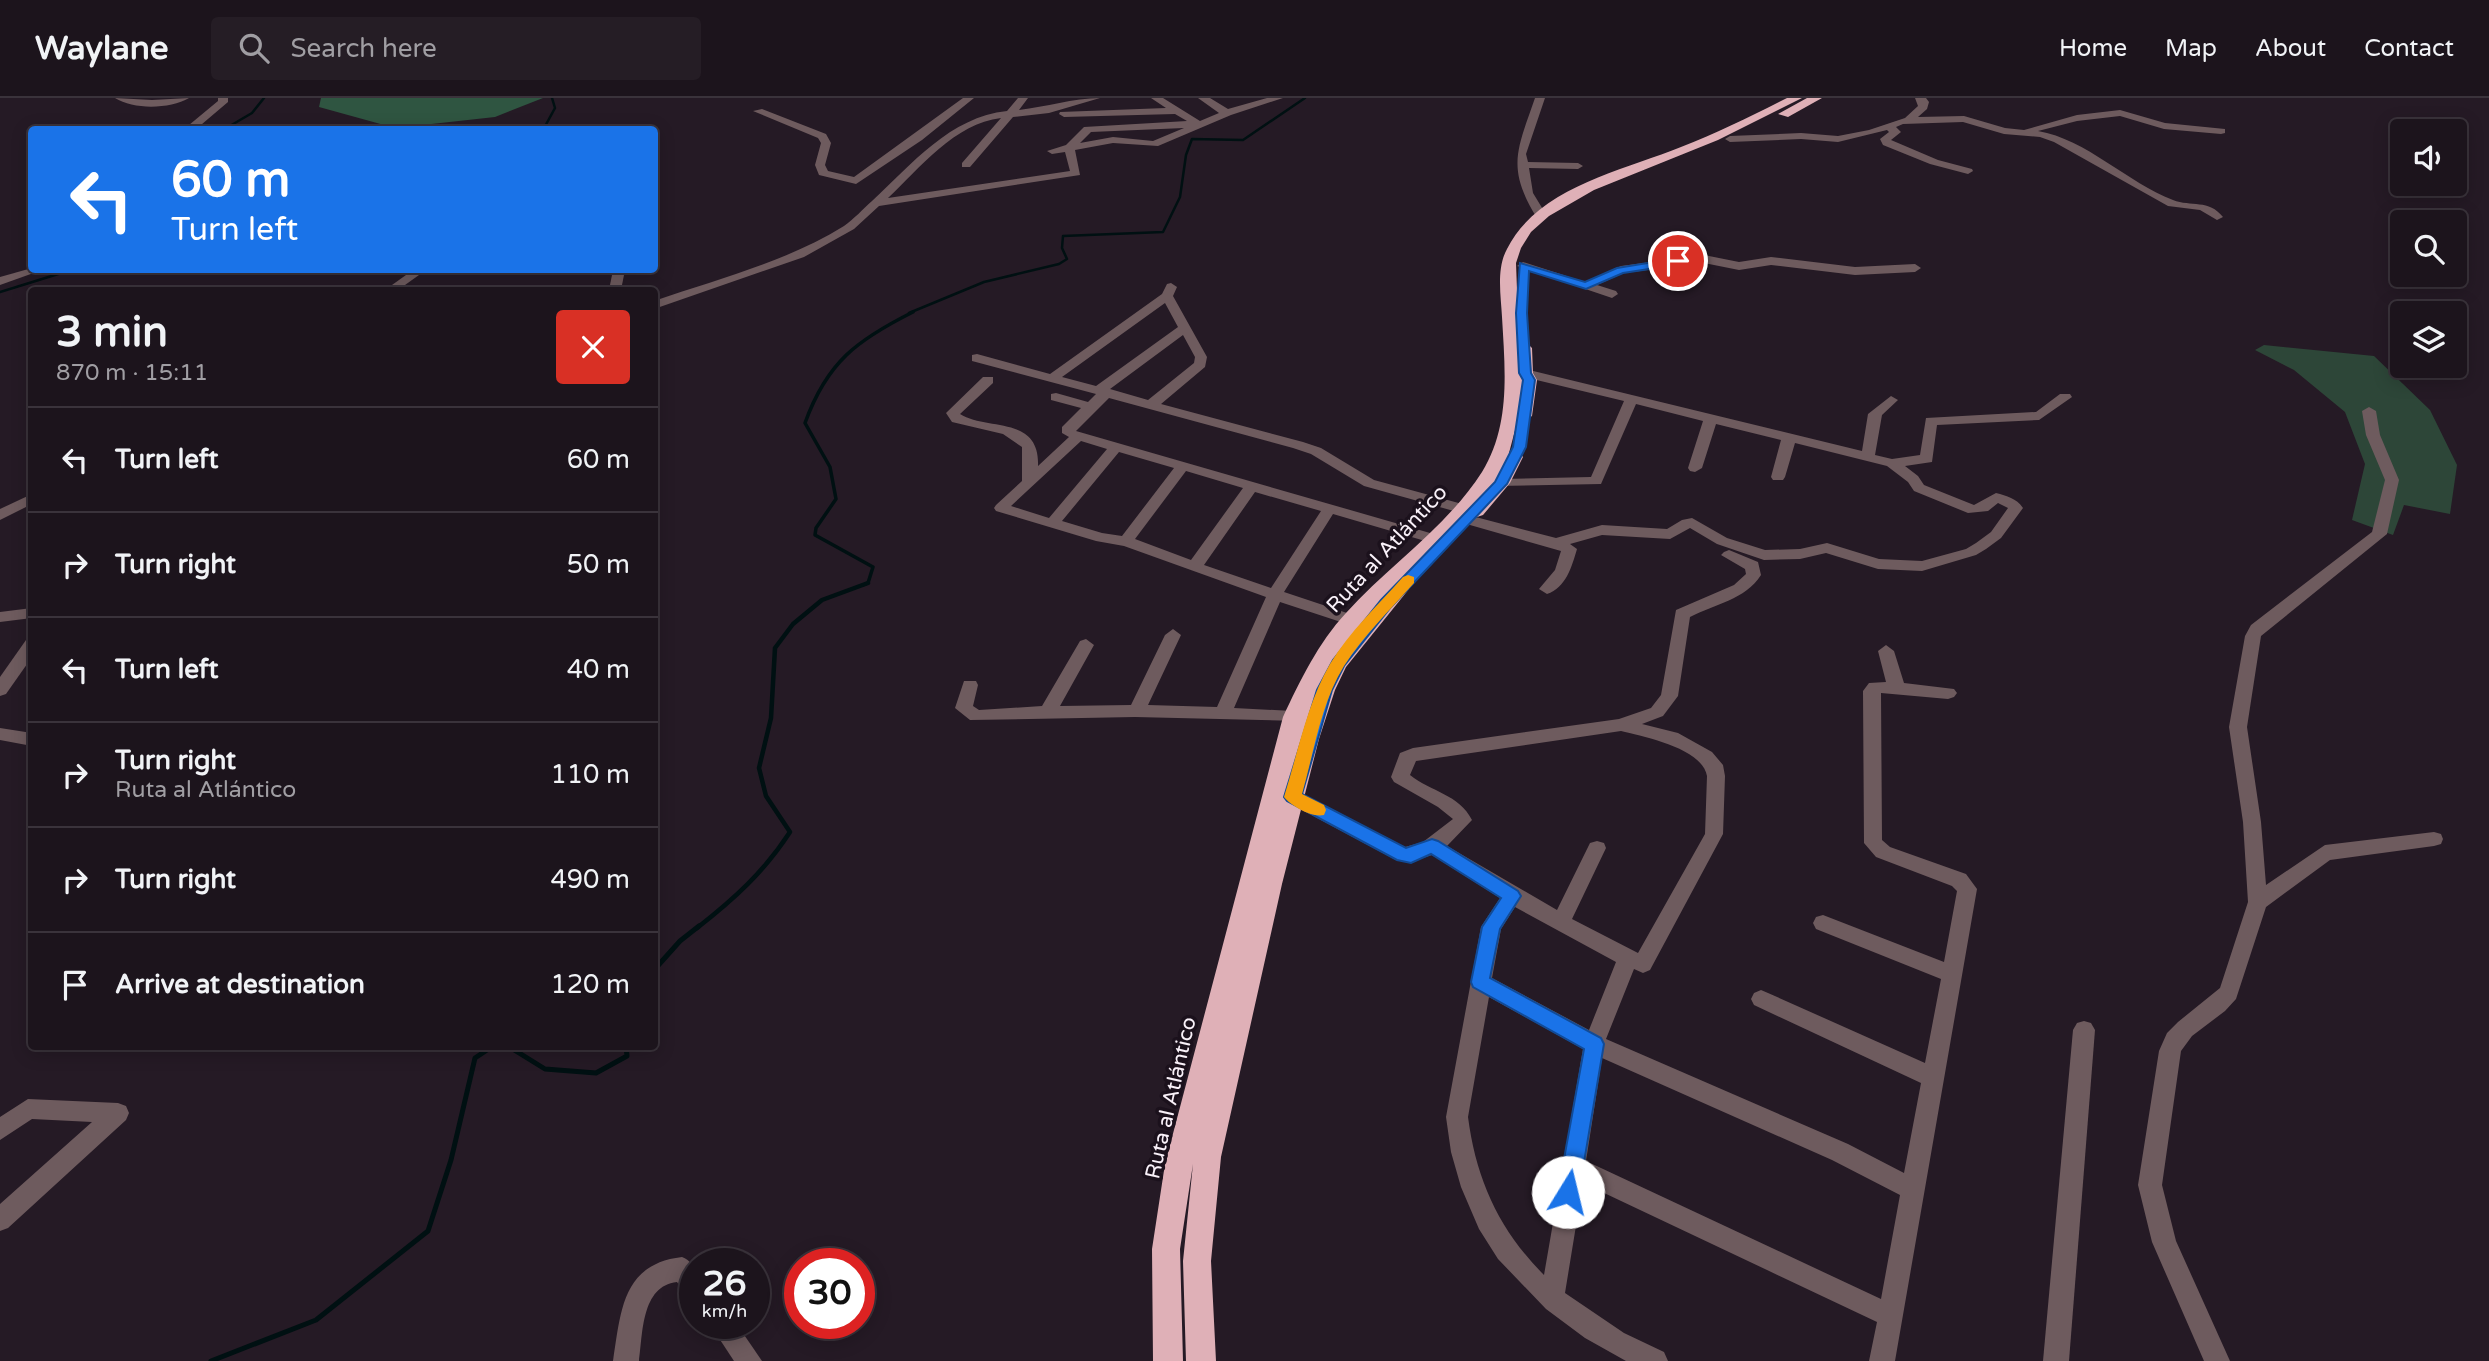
<!DOCTYPE html>
<html lang="en">
<head>
<meta charset="utf-8">
<style>
	:root { --surface:#1c141c; --page:#251d25; --text:#f1f3f6; --muted:#a09ea3; --line:#3a333b }
	body { margin:0; font-family:"Varela Round",sans-serif; background:var(--page); color:var(--text); height:100vh; display:flex; flex-direction:column; font-size:26px; white-space:nowrap }
	* { box-sizing:border-box; margin:0 }
	p { font-size:23px; color:var(--muted) }
	.icon { flex:none; width:38px; height:38px; fill:none; stroke:currentColor; stroke-width:2; stroke-linecap:round; stroke-linejoin:round }
	.map { position:relative; flex:1; overflow:hidden }
	.drawer { position:absolute; left:28px; top:189px; width:630px; height:763px; display:flex; flex-direction:column; background:var(--surface); border-radius:7px; box-shadow:0 4px 18px #0003,0 0 0 2px var(--line) }
	.drawer>* { flex:none }
	.top-card { position:absolute; left:28px; top:28px; width:630px; height:147px; border-radius:7px; box-shadow:0 4px 18px #0003,0 0 0 2px var(--line); background:#1a73e8; color:#fff; overflow:hidden }
	.controls { position:absolute; left:2390px; top:21px; display:grid; gap:14px }
	.controls a { display:grid; place-items:center; width:77px; height:77px; border-radius:7px; background:var(--surface); box-shadow:0 4px 18px #0003,0 0 0 2px var(--line); font-size:35px }
	.speed { position:absolute; left:679px; top:1150px; display:flex; gap:14px; font-size:35px; font-weight:700; text-align:center }
	.speed>* { display:grid; place-content:center; width:91px; height:91px; border-radius:50%; background:var(--surface); box-shadow:0 4px 18px #0003,0 0 0 2px var(--line); line-height:1 }
	.speed small { font-size:18px; font-weight:400 }
	.speed .limit { border:10px solid #d22; background:#fff; color:#111 }
	.pin { position:absolute; display:grid; place-items:center; width:60px; height:60px; color:#fff; margin:-30px; border:4px solid #fff; border-radius:50%; box-shadow:0 2px 7px #0007 }
	.me { position:absolute; width:77px; margin:-38px; rotate:9deg; stroke-linejoin:round; filter:drop-shadow(0 0 5px #0008) }
	.turn { display:flex; align-items:center; gap:24px; height:147px; padding:0 28px; font-size:32px }
	.turn .icon { width:91px; height:91px; stroke-width:2.5 }
	.turn b { display:block; font-size:49px; line-height:60px }
	.round { display:grid; place-items:center; flex:none; width:74px; height:74px; border-radius:7px; background:var(--page) }
	.headline { display:flex; align-items:center; justify-content:space-between; height:119px; padding:0 28px }
	h1 { font-size:42px; font-weight:800; line-height:52px }
	ul { padding:0; list-style:none }
	li { display:flex; align-items:center; gap:21px; height:105px; padding:0 28px; border-top:2px solid var(--line) }
	li div { flex:1 }
	li b { display:block; font-size:26px }
	li em { font-style:normal }
	header { display:flex; align-items:center; gap:42px; box-sizing:border-box; height:98px; padding:0 35px; background:var(--surface); border-bottom:2px solid var(--line) }
	header strong { font-size:33px }
	nav { display:flex; gap:38px; margin-inline-start:auto; font-size:24px }
	.search { width:490px; height:63px; background:var(--page); display:flex; align-items:center; gap:18px; box-sizing:border-box; padding:0 24px; border-radius:7px; color:var(--muted); font-size:26px }
	.map>svg:first-child { display:block }
</style>
</head>
<body>
<header>
<strong>Waylane</strong>
<div class="search"><svg class="icon" aria-label="search" viewBox="0 0 24 24"><circle cx="10" cy="10" r="6"/><path d="M15 15l6 6"/></svg>Search here</div>
<nav><a>Home</a><a>Map</a><a>About</a><a>Contact</a></nav>
</header>
<div class="map">
<svg width="2489" height="1263" viewBox="0 0 2489 1263">
	<rect width="100%" height="100%" fill="#251a25"/>
	<!-- green -->
	<polygon fill="#2d4638" points="2264,247 2374,258 2430,312 2457,367 2450,416 2404,407 2393,437 2352,422 2365,366 2345,314 2294,272 2255,252"/>
	<!-- forest -->
	<polygon fill="#2f5541" points="321,0 543,0 495,19 395,30 319,9"/>
	<g fill="none" stroke-linecap="round" stroke-linejoin="round">
		<!-- stream-far3 -->
		<g stroke="#001012" stroke-width="2.5">
			<polyline points="223,32 252,15 264,0"/>
			<polyline points="543,32 555,10 552,0"/>
			<polyline points="0,194 71,172"/>
			<polyline points="909,215 984,184 1059,166 1067,161 1062,150 1063,138 1163,134 1180,99 1186,57 1192,41 1243,42 1305,0"/>
		</g>
		<!-- stream-far2 -->
		<path stroke="#001012" stroke-width="3.5" d="M863,487L868,485L873,469L815,437L816,430L836,401L830,369L805,325C827,264 857,242 913,214"/>
		<!-- stream-far1 -->
		<path stroke="#001012" stroke-width="4.5" d="M697,830C734,801 764,774 790,734L766,698L759,670L771,620L775,550L793,526L822,502L868,485"/>
		<!-- stream -->
		<g stroke="#001012" stroke-width="5">
			<polyline points="654,872 680,843 699,828"/>
			<polyline points="508,948 545,971 596,975 627,958 626,948"/>
			<polyline points="211,1263 316,1222 428,1133 451,1062 475,960 493,948"/>
		</g>
		<!-- minor -->
		<g fill="#6e5b5e" fill-rule="evenodd">
			<path d="M115,0L152,2L189,0C170,11 134,12 115,0Z"/>
			<polygon points="218,0 228,0 228,4 195,32 183,32 218,3"/>
			<polygon points="963,0 974,0 922,42 856,86 819,77 815,67 821,45 818,40 753,13 762,11 826,36 831,45 825,67 828,73 854,79"/>
			<path d="M1018,0H1028L1019,12C1046,9 1073,0 1100,0L1049,15L1013,19L970,69H962V65L1001,20C955,25 919,71 888,100L1070,73L1065,54L1052,56L1047,53L1066,47L1084,29L1187,23L1175,16L1064,19L1059,16L1060,14L1166,10L1151,0H1163L1200,23L1219,15L1198,0H1210L1228,11L1267,0H1283L1231,17L1158,48L1113,45L1075,52L1080,77L879,108L854,131L804,159L654,211V203C718,181 786,164 844,128C854,121 863,111 872,103C912,66 950,19 1007,13ZM1184,30L1153,43L1113,39L1080,45L1091,34Z"/>
			<path d="M1535,0H1545L1526,56L1528,64L1578,65L1583,68L1578,71L1529,70L1533,95L1547,118L1541,121L1537,120C1506,70 1517,52 1535,0Z"/>
			<path d="M1915,0H1926L1929,4L1927,11L1918,19L1964,18L2005,30L2024,32L2077,17L2120,12L2165,25L2225,31V35L2221,36L2164,31L2120,18L2077,23L2038,33C2086,41 2128,85 2173,102C2191,109 2209,101 2223,119L2217,122L2200,112L2168,108L2054,44L2040,39L2004,36L1963,24L1903,26L1896,29L1901,34L1891,42L1938,62L1972,71L1973,73L1968,76L1930,66L1883,47L1880,41L1889,34L1887,32L1838,44L1801,41L1730,44L1725,41L1730,38L1801,35L1838,38L1869,32L1905,20L1918,8Z"/>
			<polygon points="1704,157 1739,164 1771,159 1855,169 1915,166 1921,170 1915,174 1855,177 1771,167 1739,172 1704,165 1624,175 1597,187 1616,193 1618,196 1612,200 1517,168 1523,164 1585,184 1621,168"/>
			<polygon points="32,170 42,172 0,187 0,179"/>
			<polygon points="413,172 426,172 398,192 385,192"/>
			<polygon points="613,172 625,172 621,192 609,192"/>
			<path d="M1171,185L1177,189L1173,198L1207,259L1205,269L1161,306L1303,344L1321,350L1374,382L1466,407L1468,410L1461,415L1364,388L1311,356L1293,350L1109,300L1076,333L1437,437L1440,440L1432,445L1333,416L1284,494L1356,518L1358,522L1350,527L1280,504L1234,610L1293,613L1299,615L1302,619L1299,623L1135,619L970,622L955,610L964,583H976L978,587L973,608L979,612L1042,608L1080,543L1086,541L1094,547L1060,608L1131,607L1165,537L1173,531L1181,537L1148,607L1217,609L1266,499L1124,448L1096,443L996,413L994,410L996,407L1022,383V349L1003,336L952,324L946,315L983,279H993V285L960,316C987,333 1040,317 1038,368L1069,339L1062,335V329L1081,310L1051,302V296L1056,295L1088,304L1096,296L972,263V257L977,256L1050,276L1162,196L1167,186ZM1165,205L1178,229L1096,288L1062,279ZM1183,237L1195,259L1194,265L1148,302L1110,291ZM1081,343L1107,351L1049,420L1011,408ZM1119,354L1174,370L1122,438L1102,435L1062,423ZM1186,373L1243,390L1191,462L1135,441ZM1255,394L1321,413L1271,490L1204,467Z"/>
			<path d="M1525,271L1862,353L1868,316L1891,298L1898,302L1882,317L1875,357L1892,361L1920,357L1926,320L2036,314L2060,296H2070L2072,299L2039,322L1937,327L1932,364L1905,368L1918,378L1924,387L1974,407L1996,395C2007,398 2016,400 2023,410L2001,440L1986,451L1976,457L1922,473L1878,471L1826,455L1800,461L1764,462L1717,446L1690,430L1670,441L1602,437L1570,446L1577,451C1572,468 1566,490 1547,496L1539,491L1555,472L1561,453L1463,425L1461,422L1463,419L1468,417L1556,440L1602,427L1667,431L1682,422L1692,420L1727,440L1765,452L1800,451L1827,445L1879,461L1922,463L1966,451L1976,445L1991,434L2008,410L1998,405L1988,413L1968,415L1914,393L1908,384L1887,368L1795,345L1785,379L1783,382H1773L1771,379L1781,342L1716,326L1702,370L1695,374L1690,373L1688,370L1703,323L1636,306L1601,386L1496,388L1494,385L1501,381L1591,379L1624,303L1520,278L1518,275Z"/>
			<polygon points="2369,309 2376,313 2380,337 2399,382 2387,436 2261,538 2247,629 2261,724 2266,787 2325,747 2434,734 2441,736 2443,741 2441,746 2434,748 2330,762 2266,809 2236,901 2225,913 2192,938 2181,953 2162,1087 2176,1143 2230,1263 2204,1263 2152,1144 2138,1087 2159,953 2167,935 2178,924 2220,890 2248,804 2243,724 2229,629 2245,538 2251,527 2372,434 2385,382 2366,337 2362,313"/>
			<polygon points="32,396 32,406 0,422 0,411"/>
			<path d="M1729,452L1758,464L1761,477C1745,502 1715,506 1690,519L1678,598L1663,618L1642,626L1678,635L1712,654L1723,667L1725,678L1723,736L1650,872L1643,875L1634,871L1606,941L1848,1046L1904,1075L1921,985L1754,907L1751,901L1754,895L1761,892L1768,895L1925,965L1941,881L1816,831L1813,825L1816,819L1823,817L1944,864L1957,793L1952,788L1876,759L1864,745L1863,593L1869,585L1886,584L1878,553L1886,547L1894,553L1904,585L1954,591L1957,595L1954,599L1948,601L1881,595L1882,742L1890,749L1966,776L1977,791L1895,1263H1869L1877,1224L1583,1085L1565,1195L1624,1235L1664,1254L1668,1263H1626L1585,1240L1546,1211L1498,1161L1479,1131L1461,1089L1451,1054L1446,1019L1481,829L1500,800L1432,757L1411,764L1396,762L1287,704L1284,699L1287,694H1299L1405,749L1423,744L1453,721L1438,709L1394,684L1391,679L1400,655L1413,650L1619,621L1651,610L1661,597L1676,512L1734,487L1746,476L1745,471L1721,457L1724,454ZM1621,633C1645,639 1702,650 1707,678L1705,736L1638,855L1572,821L1606,750L1604,745L1597,743L1590,745L1557,812L1447,748L1472,722C1459,696 1431,694 1410,677L1416,663ZM1515,809L1616,864L1589,932L1492,880L1501,831ZM1489,899L1583,951L1544,1177C1499,1132 1476,1081 1468,1019ZM1602,960L1832,1062L1900,1097L1881,1201L1586,1063Z"/>
			<polygon points="32,510 32,520 0,524 0,514"/>
			<polygon points="32,540 32,559 6,596 0,598 0,579 26,542"/>
			<polygon points="0,630 32,635 32,648 0,642"/>
			<polygon points="2084,923 2091,925 2095,932 2069,1263 2043,1263 2073,932 2077,925"/>
			<polygon points="28,1001 118,1005 126,1008 129,1015 126,1022 8,1130 0,1133 0,1106 92,1024 32,1021 0,1042 0,1019"/>
			<path d="M682,1159C700,1166 695,1184 695,1201L686,1198L677,1184C641,1188 643,1236 639,1263H613C621,1213 622,1166 682,1159Z"/>
			<polygon points="709,1225 736,1225 762,1263 734,1263"/>
		</g>
		<!-- highway -->
		<g fill="#dfb0b7" fill-rule="evenodd">
			<path d="M1787,0H1802L1718,42L1594,92L1549,118L1531,134L1521,150L1516,165L1519,247H1529L1532,250L1533,275L1537,282L1532,318L1524,323L1518,321L1509,355H1520L1523,359L1510,385L1483,417L1477,419L1469,414L1398,485L1407,487L1409,491L1346,569L1335,592L1319,641L1282,786L1221,1059L1211,1163L1216,1263H1186L1183,1163L1193,1066L1180,1151L1183,1263H1153L1152,1151L1165,1066L1283,619C1300,583 1318,545 1346,515C1389,467 1447,429 1482,374C1511,327 1505,272 1502,219C1501,198 1496,171 1507,151C1538,89 1622,73 1681,49C1717,35 1752,18 1787,0Z"/>
			<polygon points="1807,0 1822,0 1788,19 1778,16"/>
		</g>
	</g>
	<!-- route -->
	<polygon fill="#1a73e8" stroke="#114b97" stroke-width="2" points="1678,160 1683,163 1682,166 1623,175 1586,191 1529,173 1527,215 1531,275 1535,282 1526,349 1507,386 1391,509 1344,568 1332,592 1302,696 1406,750 1432,741 1438,743 1518,793 1521,798 1500,831 1490,880 1601,940 1604,946 1579,1094 1576,1101 1568,1104 1561,1101 1558,1094 1584,951 1473,889 1471,884 1482,829 1501,800 1431,756 1411,765 1397,762 1287,703 1284,699 1317,592 1333,562 1381,502 1495,384 1513,349 1523,282 1519,275 1516,215 1520,165 1585,184 1617,170"/>
	<!-- slow -->
	<path fill="#f59e0b" d="M1408,477L1414,479V485C1390,512 1363,538 1344,568C1321,605 1314,654 1302,696L1324,707L1326,712L1324,717C1312,720 1291,708 1284,699C1298,654 1307,606 1330,566C1349,534 1379,506 1403,479Z"/>
	<g text-anchor="middle" dominant-baseline="central" stroke-width="7" stroke-linejoin="round" paint-order="stroke">
		<!-- street labels -->
		<g font-size="21" fill="#f9f1f9" stroke="#1b111c">
			<text transform="translate(1387 451) rotate(-47)">Ruta al Atlántico</text>
			<text transform="translate(1171 1000) rotate(-77)">Ruta al Atlántico</text>
		</g>
	</g>
</svg>
<div class="controls">
<a><svg class="icon" aria-label="sound" viewBox="0 0 24 24"><path d="M4 9h4l5-4v14l-5-4H4zM17 9q2 3 0 6"/></svg></a>
<a><svg class="icon" aria-label="search" viewBox="0 0 24 24"><circle cx="10" cy="10" r="6"/><path d="M15 15l6 6"/></svg></a>
<a><svg class="icon" aria-label="layers" viewBox="0 0 24 24"><path d="M12 4l9 5-9 5-9-5zM3 14l9 5 9-5"/></svg></a>
</div>
<div class="speed"><div>26<small>km/h</small></div><div class="limit">30</div></div>
<div class="pin" style="left:1678px;top:163px;background:#d93025"><svg class="icon" aria-label="arrive" viewBox="0 0 24 24"><path d="M6 21V4h12l-3 4 3 4H6"/></svg></div>
<svg class="me" style="left:1568px;top:1094px" viewBox="-20 -20 40 40"><circle r="19" fill="#fff"/><path d="M0-13L10 11 0 6-10 11z" fill="#1a73e8"/></svg>
<div class="top-card">
<div class="turn"><svg class="icon" aria-label="left" viewBox="0 0 24 24"><path d="M17 20v-9H6M10 6l-5 5 5 5"/></svg><div><b>60 m</b>Turn left</div></div>
</div>
<section class="drawer">
<div class="headline"><div><h1>3 min</h1><p>870 m · 15:11</p></div><a class="round" style="background:#d93025;color:#fff"><svg class="icon" aria-label="close" viewBox="0 0 24 24"><path d="M6 6l12 12M18 6L6 18"/></svg></a></div>
<ul>
<li><svg class="icon" aria-label="left" viewBox="0 0 24 24"><path d="M17 20v-9H6M10 6l-5 5 5 5"/></svg><div><b>Turn left</b></div><em>60 m</em></li>
<li><svg class="icon" aria-label="right" viewBox="0 0 24 24"><path d="M7 20v-9h11M14 6l5 5-5 5"/></svg><div><b>Turn right</b></div><em>50 m</em></li>
<li><svg class="icon" aria-label="left" viewBox="0 0 24 24"><path d="M17 20v-9H6M10 6l-5 5 5 5"/></svg><div><b>Turn left</b></div><em>40 m</em></li>
<li><svg class="icon" aria-label="right" viewBox="0 0 24 24"><path d="M7 20v-9h11M14 6l5 5-5 5"/></svg><div><b>Turn right</b><p>Ruta al Atlántico</p></div><em>110 m</em></li>
<li><svg class="icon" aria-label="right" viewBox="0 0 24 24"><path d="M7 20v-9h11M14 6l5 5-5 5"/></svg><div><b>Turn right</b></div><em>490 m</em></li>
<li><svg class="icon" aria-label="arrive" viewBox="0 0 24 24"><path d="M6 21V4h12l-3 4 3 4H6"/></svg><div><b>Arrive at destination</b></div><em>120 m</em></li>
</ul>
</section>
</div>
</body>
</html>
